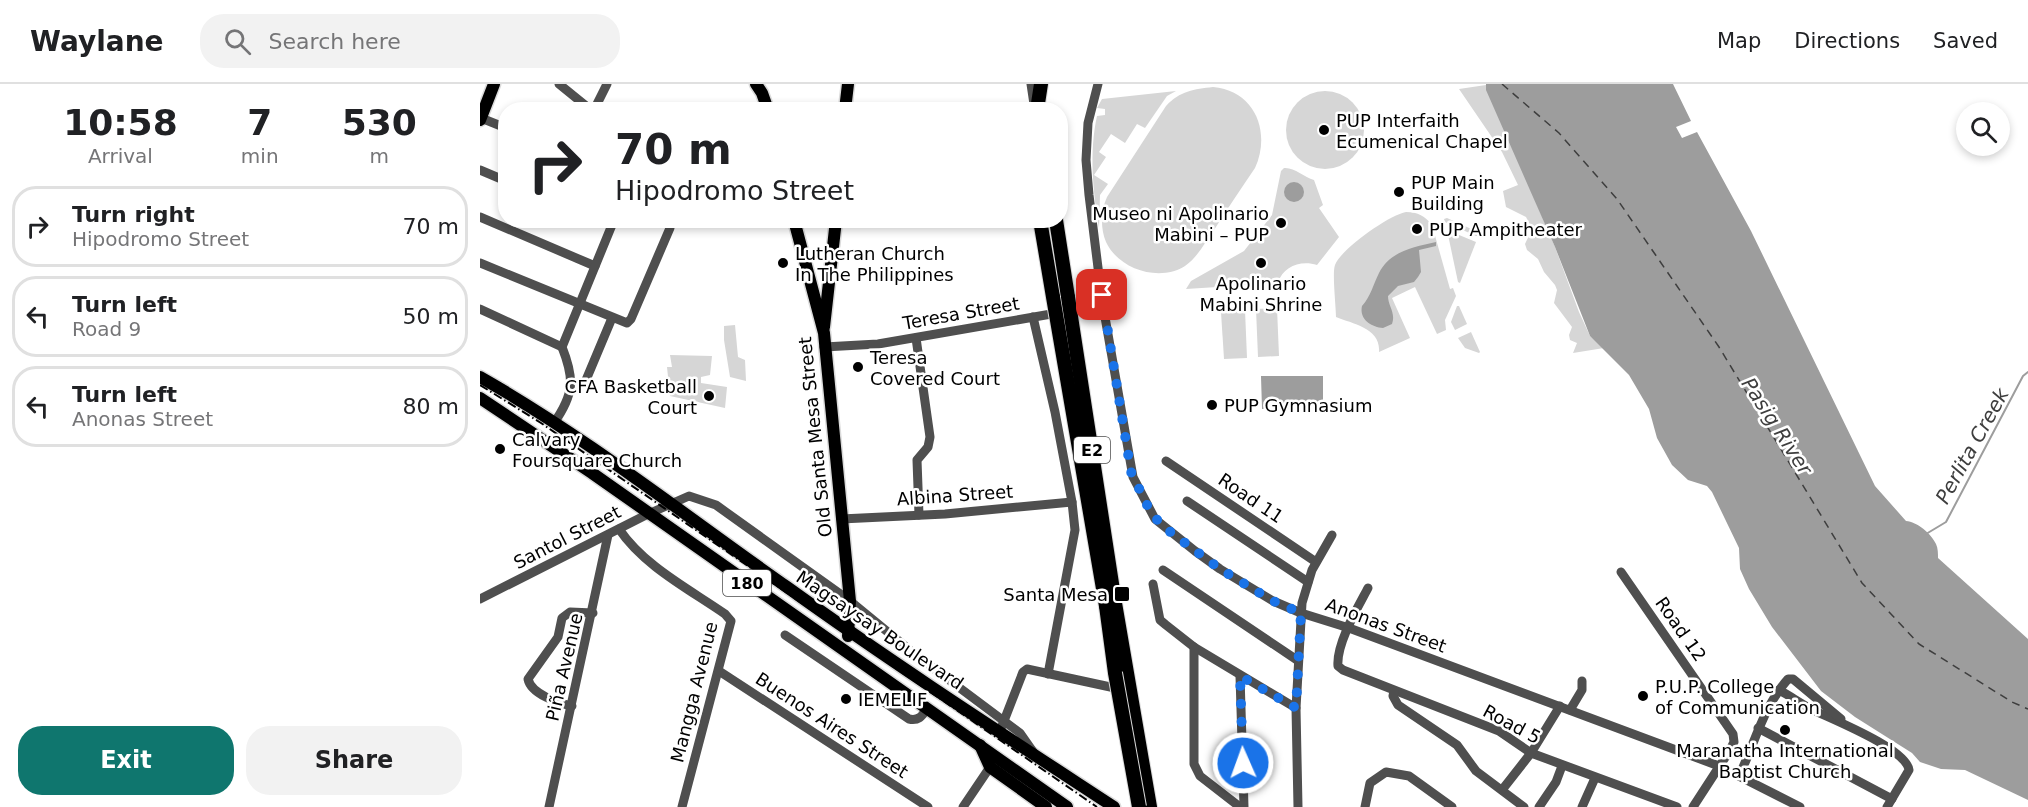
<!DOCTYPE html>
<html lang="en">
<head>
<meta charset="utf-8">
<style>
	:root { --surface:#fff; --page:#f2f2f2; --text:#202124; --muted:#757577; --line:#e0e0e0; --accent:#0f766e }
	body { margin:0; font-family:"DejaVu Sans",sans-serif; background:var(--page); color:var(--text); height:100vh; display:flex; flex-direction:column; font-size:22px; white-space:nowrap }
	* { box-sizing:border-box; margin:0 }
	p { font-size:20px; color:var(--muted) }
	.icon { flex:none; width:33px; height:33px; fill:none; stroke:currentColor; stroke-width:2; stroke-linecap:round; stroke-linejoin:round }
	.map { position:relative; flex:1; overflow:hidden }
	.sheet { display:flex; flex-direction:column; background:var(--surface); width:480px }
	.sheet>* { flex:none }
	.guide { position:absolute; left:18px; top:18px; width:570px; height:126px; border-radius:24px; box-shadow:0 3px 9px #0003; background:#fff; color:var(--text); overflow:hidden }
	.fabs { position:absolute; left:1476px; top:18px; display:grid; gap:12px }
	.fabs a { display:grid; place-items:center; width:54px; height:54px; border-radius:50%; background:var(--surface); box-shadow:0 3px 9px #0003; font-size:30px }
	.pin { position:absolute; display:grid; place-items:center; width:51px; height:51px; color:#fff; margin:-26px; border-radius:12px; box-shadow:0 3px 9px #0006 }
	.me { position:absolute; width:66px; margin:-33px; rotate:358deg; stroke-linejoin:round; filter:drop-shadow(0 0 4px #0008) }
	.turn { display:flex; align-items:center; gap:21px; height:126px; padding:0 18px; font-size:27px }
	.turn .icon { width:78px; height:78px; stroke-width:2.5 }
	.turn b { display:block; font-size:42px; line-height:51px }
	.eta { display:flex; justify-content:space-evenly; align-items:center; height:102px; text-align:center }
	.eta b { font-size:36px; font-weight:700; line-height:42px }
	.primary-button { display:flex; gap:12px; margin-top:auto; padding:12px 18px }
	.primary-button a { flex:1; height:69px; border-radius:24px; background:var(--accent); color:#fff; font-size:24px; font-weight:700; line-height:69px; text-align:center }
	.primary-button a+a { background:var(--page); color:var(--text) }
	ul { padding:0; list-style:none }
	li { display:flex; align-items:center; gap:18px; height:81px; margin:0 12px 9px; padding:0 6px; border:3px solid var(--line); border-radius:24px }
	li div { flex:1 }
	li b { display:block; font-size:22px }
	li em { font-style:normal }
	header { display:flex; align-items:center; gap:36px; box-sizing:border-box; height:84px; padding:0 30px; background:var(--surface); border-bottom:2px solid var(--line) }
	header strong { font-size:28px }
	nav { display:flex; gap:33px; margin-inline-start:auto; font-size:21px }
	.search { width:420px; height:54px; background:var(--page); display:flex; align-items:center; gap:15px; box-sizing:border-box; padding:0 21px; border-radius:24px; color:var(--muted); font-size:22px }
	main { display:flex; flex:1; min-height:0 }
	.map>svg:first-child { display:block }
</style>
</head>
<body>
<header>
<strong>Waylane</strong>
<div class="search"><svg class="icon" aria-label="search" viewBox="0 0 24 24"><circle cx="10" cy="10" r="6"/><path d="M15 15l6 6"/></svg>Search here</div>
<nav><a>Map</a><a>Directions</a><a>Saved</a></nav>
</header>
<main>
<section class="sheet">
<div class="eta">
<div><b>10:58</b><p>Arrival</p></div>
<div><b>7</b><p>min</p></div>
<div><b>530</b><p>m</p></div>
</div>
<ul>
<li><svg class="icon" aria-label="right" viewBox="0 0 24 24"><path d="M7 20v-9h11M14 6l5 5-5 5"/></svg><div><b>Turn right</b><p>Hipodromo Street</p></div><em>70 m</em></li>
<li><svg class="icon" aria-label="left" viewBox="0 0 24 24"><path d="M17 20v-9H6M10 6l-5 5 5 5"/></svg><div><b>Turn left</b><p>Road 9</p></div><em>50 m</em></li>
<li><svg class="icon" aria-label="left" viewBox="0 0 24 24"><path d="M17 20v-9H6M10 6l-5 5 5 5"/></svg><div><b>Turn left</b><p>Anonas Street</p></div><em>80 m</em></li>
</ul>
<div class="primary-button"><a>Exit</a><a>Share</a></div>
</section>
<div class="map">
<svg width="1548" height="723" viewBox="0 0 1548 723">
	<rect width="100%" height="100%" fill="#fff"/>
	<!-- green -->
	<g fill="#d6d6d6">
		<polygon points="1006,1 1075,163 1099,228 1110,252 1124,264 1093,269 1097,259 1090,256 1089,251 1092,243 1074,219 1077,206 1075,201 1064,188 1058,175 1047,166 1045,160 1052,145 1046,133 1026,123 1023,107 1038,101 1022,68 979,5"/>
		<path d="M733,3C776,7 791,49 775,84C761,105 747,125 734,146C725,158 718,173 705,182C680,198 639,186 626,158C620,144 621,126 627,113L686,22C700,7 714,5 733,3Z"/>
		<path d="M696,7L687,12L665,44L657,40L645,59L631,50L619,68L626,73L614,91L628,100L620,111L619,144C613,108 609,68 617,32L625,31V25L617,24L622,15Z"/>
		<circle cx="845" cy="46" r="39"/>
		<path d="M804,84C814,83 824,93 834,96L843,121L839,124L859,153L837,181C821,176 803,182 798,199L706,205L711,197L764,167L792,131L801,87Z"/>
		<path d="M926,128C938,128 945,132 952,141L970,205L973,204L976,212L965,236L966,246L957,250L935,203L912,214L930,254L899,268C901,244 873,240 856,233C856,222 852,189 855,181C861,165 909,131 926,128Z"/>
		<polygon points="967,134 998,148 1000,152 996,152 965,138 964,135"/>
		<polygon points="967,146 996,158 980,199 978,198"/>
		<polygon points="977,222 979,222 987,240 975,246 971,238"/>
		<polygon points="797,224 799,272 778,273 776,225"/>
		<polygon points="765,226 767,274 744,275 741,228"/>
		<polygon points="255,241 258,273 265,276 266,297 250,293 244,256 244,242"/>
		<polygon points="991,248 1000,268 999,269 985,264 978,254"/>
		<polygon points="190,271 232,272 230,291 221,293 221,299 247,303 245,324 190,312 187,283 192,283"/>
	</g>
	<!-- water -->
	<g fill="#9d9d9d">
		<path d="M1006,0H1193L1211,37L1196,43L1202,54L1217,48L1271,147L1395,402L1426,437C1437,438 1451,449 1456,460C1458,464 1458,470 1458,474L1548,555V716L1485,686L1461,685L1440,678L1432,669L1375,633L1341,607L1292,543L1269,505L1260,485L1259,464L1232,408L1227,402L1208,396L1192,381L1177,354L1169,325L1149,291L1110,252L1075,163L1006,6Z"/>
		<circle cx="814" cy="108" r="10"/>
		<path d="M956,158V162L939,166L941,188L938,193L934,198L918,202L908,212C908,222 916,229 912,240L903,244C891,243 879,235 882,222C891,212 893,201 899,189C910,167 934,163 956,158Z"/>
		<polygon points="781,292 843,292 843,324 782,325"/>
	</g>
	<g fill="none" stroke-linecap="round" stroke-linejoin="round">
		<!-- stream -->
		<polyline stroke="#9d9d9d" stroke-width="2" points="1446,450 1466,438 1543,292 1548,288"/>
		<!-- ferry -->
		<polyline stroke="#3e3e3e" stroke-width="1.5" stroke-dasharray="8 6" stroke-linecap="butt" points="1022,0 1079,49 1137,115 1239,263 1382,499 1439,560 1532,618 1548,625"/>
		<defs>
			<g id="major">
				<polyline points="276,0 282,9 288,26"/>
				<polyline points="365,26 368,0"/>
				<polyline points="0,36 14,0"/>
				<polyline points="314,136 344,249 370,517 368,552"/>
				<polyline points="344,243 356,136"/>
				<path d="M0,293C106,353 207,433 307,503C414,580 524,651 634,723"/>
				<polyline points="0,314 112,389 587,723"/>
				<polyline points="500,661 510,683 566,723"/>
			</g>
			<g id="highway">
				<polyline points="557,26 561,0"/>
				<polyline points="560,136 573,213"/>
				<polyline points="576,136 588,213"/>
				<polyline points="635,519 670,723"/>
				<polyline points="626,522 635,589"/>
			</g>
		</defs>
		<!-- major casing -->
		<use href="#major" stroke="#dbdbdb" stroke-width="15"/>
		<!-- highway casing -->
		<use href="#highway" stroke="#dbdbdb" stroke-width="16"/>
		<!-- minor -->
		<g stroke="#4f4f4f" stroke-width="9">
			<polyline points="79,0 111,26"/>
			<polyline points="551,0 554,20"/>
			<polyline points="618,0 608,39 606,76 609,111 622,216 653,393 675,435 715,467 740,485 793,517 821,529 869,544 1239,682 1320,723"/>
			<polyline points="114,26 127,0"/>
			<polyline points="1,34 26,44"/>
			<polyline points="0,86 26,97"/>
			<polyline points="0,133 115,182"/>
			<polyline points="0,179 147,239 151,235 190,144 191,136"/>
			<polyline points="0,225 82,263"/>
			<polyline points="553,233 575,328 592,418 595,446 568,590"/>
			<polyline points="436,254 450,353 448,363 437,376 439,431"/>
			<polyline points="344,263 398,260 623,221"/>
			<polyline points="106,296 132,234"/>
			<path d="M74,339C94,310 95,296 82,263L134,136"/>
			<polyline points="686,377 836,478"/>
			<polyline points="707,417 828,498"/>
			<polyline points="361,435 465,430 592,418"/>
			<path d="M139,445C164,482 209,505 245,530L251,537L202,723"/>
			<polyline points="683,486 817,576"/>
			<polyline points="1141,488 1253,650 1254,658 1250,666 1213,723"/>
			<polyline points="673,500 680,536 686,541 714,563 816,624"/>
			<path d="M888,504C878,523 856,560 858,582L863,586L1019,647L1051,669L1197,723"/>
			<polyline points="0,515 168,430 209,412 236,421 370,517 437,572 540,649 554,669"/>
			<path d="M305,551L429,635C439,637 442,632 447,625"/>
			<polyline points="714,563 714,680 720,692 760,723"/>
			<polyline points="239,587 448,723"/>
			<polyline points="760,592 764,723"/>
			<path d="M1299,606C1310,612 1320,619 1331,625C1351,635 1426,664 1429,686L1407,723"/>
			<polyline points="914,607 913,612 918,621 977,661 996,687 1044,723"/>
			<path d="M92,622C78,619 51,610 48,595L78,553L82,534L90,528L113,529"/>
			<polyline points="1090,626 1102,606 1102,597"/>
			<polyline points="522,642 543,588 547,585 635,604 641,601"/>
			<polyline points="1278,644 1412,715"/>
			<path d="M1259,692C1275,659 1283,623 1308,595H1313L1361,635"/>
			<polyline points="1022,706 1051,669 1080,622"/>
			<polyline points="69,723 128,451"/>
			<polyline points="483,723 510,683"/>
			<polyline points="818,723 816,624 822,519 832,486 852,451"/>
			<polyline points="885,723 890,699 906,688 929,692 972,723"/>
			<polyline points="1059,723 1076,698 1082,682"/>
			<polyline points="1102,723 1115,694"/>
		</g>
		<!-- major -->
		<use href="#major" stroke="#000" stroke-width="12"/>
		<!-- highway -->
		<use href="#highway" stroke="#000" stroke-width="14"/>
		<!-- rail -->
		<polyline stroke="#000" stroke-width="2" stroke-dasharray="9 3 1.5 3" stroke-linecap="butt" points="0,301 61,339 617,723"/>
		<defs>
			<g id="highway-bridge">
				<polyline points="573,213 626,522"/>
				<polyline points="588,213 635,519"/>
				<polyline points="635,589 659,723"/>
			</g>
		</defs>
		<!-- highway-bridge casing -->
		<use href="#highway-bridge" stroke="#dbdbdb" stroke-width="16" stroke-linecap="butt"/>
		<!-- highway-bridge -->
		<use href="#highway-bridge" stroke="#000" stroke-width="14"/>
	</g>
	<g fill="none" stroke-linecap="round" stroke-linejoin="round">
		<!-- route -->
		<polyline stroke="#1a73e8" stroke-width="10" stroke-dasharray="0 18" points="622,211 651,388 669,425 681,441 740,485 793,517 821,529 816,624 760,592 763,679"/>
	</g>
	<!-- markers -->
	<g fill="#000" stroke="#fff" stroke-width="2">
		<circle cx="844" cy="46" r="6"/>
		<circle cx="919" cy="108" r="6"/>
		<circle cx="801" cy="139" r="6"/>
		<circle cx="937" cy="145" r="6"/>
		<circle cx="303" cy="179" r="6"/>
		<circle cx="781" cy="179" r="6"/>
		<circle cx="378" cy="283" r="6"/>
		<circle cx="229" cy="312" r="6"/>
		<circle cx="732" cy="321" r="6"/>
		<circle cx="20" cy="365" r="6"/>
		<rect x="634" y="502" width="16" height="16" rx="3"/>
		<circle cx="1163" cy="612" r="6"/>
		<circle cx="366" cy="615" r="6"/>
		<circle cx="1305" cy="646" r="6"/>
	</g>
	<g text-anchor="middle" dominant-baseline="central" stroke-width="5" stroke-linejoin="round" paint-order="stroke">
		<!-- shield labels -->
		<g fill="#fff" stroke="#4c4c4c" stroke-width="1.5">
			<rect x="594" y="353" width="36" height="26" rx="4.5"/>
			<rect x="243" y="486" width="48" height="26" rx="4.5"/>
		</g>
		<g font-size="16" font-weight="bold" fill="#000">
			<text x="612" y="366">E2</text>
			<text x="267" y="499">180</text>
		</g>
		<!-- poi labels -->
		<g font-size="18" fill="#000" stroke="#fff" text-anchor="start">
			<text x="856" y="36">PUP Interfaith<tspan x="856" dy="21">Ecumenical Chapel</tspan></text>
			<text x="931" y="98">PUP Main<tspan x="931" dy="21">Building</tspan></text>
			<text x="789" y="129" text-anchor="end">Museo ni Apolinario<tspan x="789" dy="21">Mabini – PUP</tspan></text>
			<text x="949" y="145">PUP Ampitheater</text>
			<text x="315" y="169">Lutheran Church<tspan x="315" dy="21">In The Philippines</tspan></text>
			<text x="781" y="199" text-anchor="middle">Apolinario<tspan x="781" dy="21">Mabini Shrine</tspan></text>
			<text x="390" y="273">Teresa<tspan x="390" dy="21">Covered Court</tspan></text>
			<text x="217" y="302" text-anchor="end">CFA Basketball<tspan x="217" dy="21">Court</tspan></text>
			<text x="744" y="321">PUP Gymnasium</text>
			<text x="32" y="355">Calvary<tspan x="32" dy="21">Foursquare Church</tspan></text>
			<text x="628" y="510" text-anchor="end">Santa Mesa</text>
			<text x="1175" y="602">P.U.P. College<tspan x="1175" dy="21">of Communication</tspan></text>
			<text x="378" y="615">IEMELIF</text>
			<text x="1305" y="666" text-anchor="middle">Maranatha International<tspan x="1305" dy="21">Baptist Church</tspan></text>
		</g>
		<!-- street labels -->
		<g font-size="18" fill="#000" stroke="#fff">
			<text transform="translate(481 229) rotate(-10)">Teresa Street</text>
			<text transform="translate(335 353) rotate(-96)">Old Santa Mesa Street</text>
			<text transform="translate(475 411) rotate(-4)">Albina Street</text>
			<text transform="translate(771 414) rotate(34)">Road 11</text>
			<text transform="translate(87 453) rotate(-27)">Santol Street</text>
			<text transform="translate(906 541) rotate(20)">Anonas Street</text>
			<text transform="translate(1201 545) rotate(55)">Road 12</text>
			<text transform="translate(400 546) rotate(34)">Magsaysay Boulevard</text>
			<text transform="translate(84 583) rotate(-77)">Piña Avenue</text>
			<text transform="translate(214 608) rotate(-76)">Mangga Avenue</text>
			<text transform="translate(1032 640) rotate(28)">Road 5</text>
			<text transform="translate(352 641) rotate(33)">Buenos Aires Street</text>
		</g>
		<!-- water labels -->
		<g font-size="20" font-style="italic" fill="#3e3e3e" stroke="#fff">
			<text transform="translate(1297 342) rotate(57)">Pasig River</text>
			<text transform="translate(1492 362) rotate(-61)">Perlita Creek</text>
		</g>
	</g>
</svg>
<div class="fabs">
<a><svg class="icon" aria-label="search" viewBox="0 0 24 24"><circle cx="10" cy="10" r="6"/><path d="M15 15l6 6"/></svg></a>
</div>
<div class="pin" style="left:622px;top:211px;background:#d93025"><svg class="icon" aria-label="arrive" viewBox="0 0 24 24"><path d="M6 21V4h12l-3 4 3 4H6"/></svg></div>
<svg class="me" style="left:763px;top:679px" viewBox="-20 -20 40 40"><circle r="17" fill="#1a73e8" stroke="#fff" stroke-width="3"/><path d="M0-11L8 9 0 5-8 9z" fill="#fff"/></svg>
<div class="guide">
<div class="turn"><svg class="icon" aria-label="right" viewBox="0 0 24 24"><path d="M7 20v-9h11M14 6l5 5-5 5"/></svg><div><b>70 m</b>Hipodromo Street</div></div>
</div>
</div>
</main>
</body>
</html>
